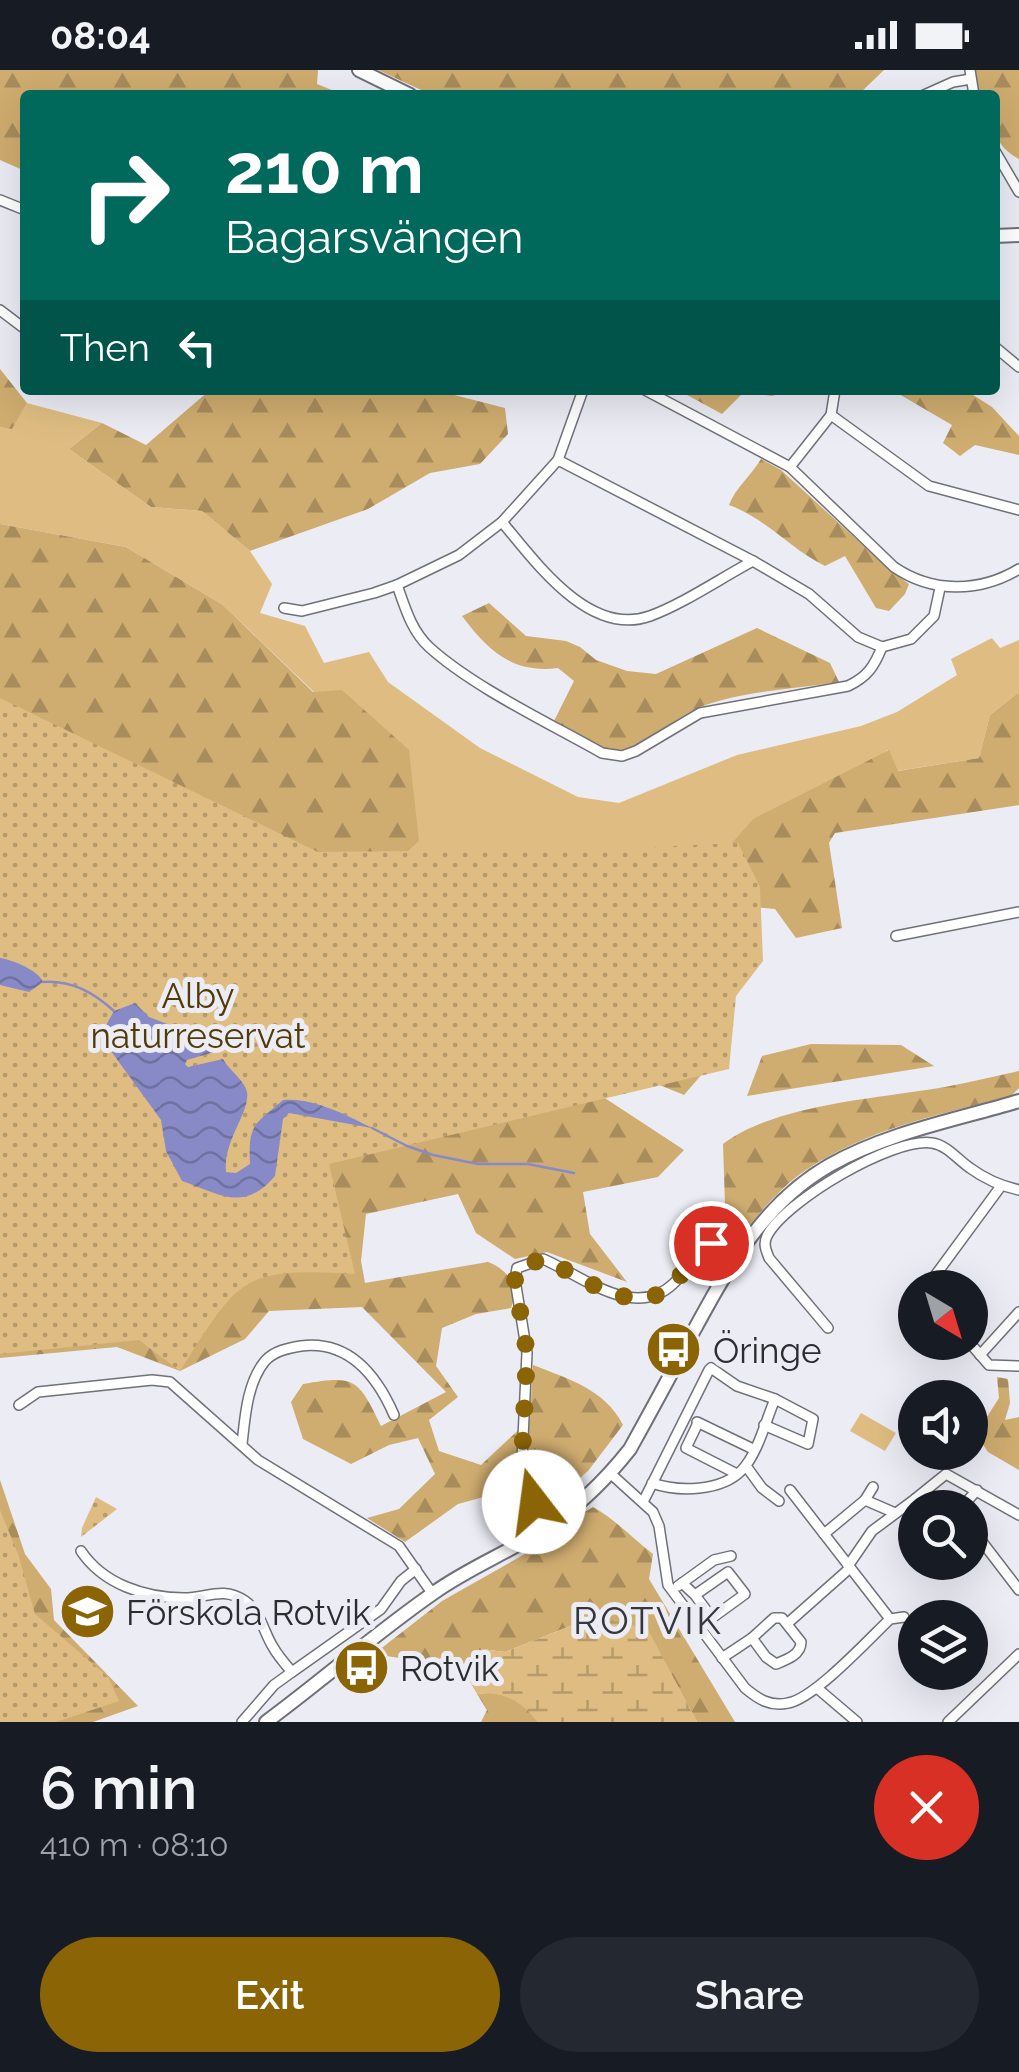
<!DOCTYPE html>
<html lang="en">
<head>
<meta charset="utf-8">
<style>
	:root { --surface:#171b24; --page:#242831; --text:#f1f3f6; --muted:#9ea1a6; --accent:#8b6405 }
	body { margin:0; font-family:Raleway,sans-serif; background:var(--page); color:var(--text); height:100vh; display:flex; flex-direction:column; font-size:38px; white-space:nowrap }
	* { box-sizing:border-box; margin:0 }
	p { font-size:32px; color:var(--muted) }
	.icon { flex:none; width:55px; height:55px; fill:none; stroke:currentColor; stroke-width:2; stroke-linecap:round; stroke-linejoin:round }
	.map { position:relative; height:1652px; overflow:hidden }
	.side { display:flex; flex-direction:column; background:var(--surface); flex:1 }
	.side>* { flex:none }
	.guide { position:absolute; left:20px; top:20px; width:980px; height:305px; border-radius:10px; box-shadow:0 10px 40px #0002; background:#00695c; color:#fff; overflow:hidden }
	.needle { width:65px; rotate:142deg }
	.fabs { position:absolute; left:898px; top:1200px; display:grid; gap:20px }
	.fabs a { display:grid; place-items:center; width:90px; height:90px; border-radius:50%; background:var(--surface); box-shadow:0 10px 40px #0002; font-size:50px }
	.pin { position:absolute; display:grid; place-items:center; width:85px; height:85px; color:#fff; margin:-42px; border:5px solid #fff; border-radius:50%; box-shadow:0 2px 10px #0007 }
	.me { position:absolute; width:110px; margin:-55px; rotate:345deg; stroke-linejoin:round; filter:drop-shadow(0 0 8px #0008) }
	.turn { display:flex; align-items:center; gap:35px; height:210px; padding:0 40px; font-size:45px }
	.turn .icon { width:130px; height:130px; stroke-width:2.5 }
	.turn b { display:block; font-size:70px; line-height:85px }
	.then { display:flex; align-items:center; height:95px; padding:0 40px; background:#0003; gap:20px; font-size:38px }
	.round { display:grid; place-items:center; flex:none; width:105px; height:105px; border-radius:52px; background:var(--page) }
	.summary { display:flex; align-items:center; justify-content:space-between; height:170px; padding:0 40px }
	h1 { font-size:60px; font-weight:600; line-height:75px }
	.button { display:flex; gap:20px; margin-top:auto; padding:20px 40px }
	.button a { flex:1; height:115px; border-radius:60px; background:var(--accent); color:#fff; font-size:40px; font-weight:600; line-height:115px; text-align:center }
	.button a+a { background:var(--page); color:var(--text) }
	.status { display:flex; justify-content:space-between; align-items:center; height:70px; padding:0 50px; background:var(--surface); direction:ltr }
	.status svg { height:28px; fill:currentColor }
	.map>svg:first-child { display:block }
</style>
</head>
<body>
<div class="status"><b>08:04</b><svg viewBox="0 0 49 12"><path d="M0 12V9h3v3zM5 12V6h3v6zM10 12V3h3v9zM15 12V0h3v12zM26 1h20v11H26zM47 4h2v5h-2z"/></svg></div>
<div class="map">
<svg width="1019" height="1652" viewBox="0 0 1019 1652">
	<defs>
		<pattern id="forest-firs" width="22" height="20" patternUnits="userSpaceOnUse" patternTransform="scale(2.5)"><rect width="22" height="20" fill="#cfac6f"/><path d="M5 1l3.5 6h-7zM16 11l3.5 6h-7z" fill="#a88c5c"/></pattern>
		<pattern id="wetland-marsh" width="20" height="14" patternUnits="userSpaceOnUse" patternTransform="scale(2.5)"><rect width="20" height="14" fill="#dfbd82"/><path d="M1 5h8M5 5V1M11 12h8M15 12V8" fill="none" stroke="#b59a6b"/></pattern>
		<pattern id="park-dots" width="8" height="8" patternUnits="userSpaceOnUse" patternTransform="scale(2.5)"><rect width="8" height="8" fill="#dfbd82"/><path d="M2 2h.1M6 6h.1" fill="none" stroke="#b59a6b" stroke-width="1.8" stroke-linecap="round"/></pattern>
		<pattern id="water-waves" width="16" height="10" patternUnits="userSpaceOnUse" patternTransform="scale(2.5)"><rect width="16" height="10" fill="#878ac6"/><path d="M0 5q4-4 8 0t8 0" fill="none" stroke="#6f71a1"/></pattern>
	</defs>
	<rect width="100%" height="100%" fill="#ebecf4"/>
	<!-- grass -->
	<g fill="#dfbd82">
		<polygon points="27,333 102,353 69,379 151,437 202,441 250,481 272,514 260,543 305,556 324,593 369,582 388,612 480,678 578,727 619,733 737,685 861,656 897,642 957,605 951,589 992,568 1000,578 1019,570 1019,622 990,645 979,688 897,701 888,680 705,804 388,798 314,622 223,535 126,477 0,454 0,357 12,358"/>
		<polygon points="861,1343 896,1363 885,1381 850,1361"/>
	</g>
	<!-- forest -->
	<g fill="url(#forest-firs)">
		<polygon points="0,0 318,0 317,14 344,25 25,25 25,101 0,90"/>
		<polygon points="378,0 884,0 858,25 432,25"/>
		<path d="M974,0H1019V89C989,72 995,56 995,25H980Z"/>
		<polygon points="0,299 27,333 12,359 0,357"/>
		<polygon points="210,320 435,320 505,338 508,364 480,394 430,403 368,439 250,481 202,441 151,437 69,379 102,353 146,375"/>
		<polygon points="689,320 793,320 772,326 744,322 722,344 687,325"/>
		<polygon points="892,320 965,320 992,337 1019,366 1019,385 975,375 960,386 943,373 952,355"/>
		<path d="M761,389L781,400L891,501L909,514L905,524L889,541L876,538L845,486L825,496C790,479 767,449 729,435C736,417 751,406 761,389Z"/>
		<path d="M0,454L126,477L223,535L313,622L342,620L409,680L419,771L388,799L709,996L684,1025L598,990L588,1017L684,1080L658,1107L583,1122L590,1164L627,1212L547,1182L515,1189L476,1163L458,1124L366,1144L361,1191L365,1213L488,1192C508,1199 519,1217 511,1238L476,1244L442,1258L436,1296L458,1327L429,1350L439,1381L481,1395L530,1349L533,1295C568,1309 605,1319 623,1355L588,1401L559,1426L534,1413L458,1434L405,1472L367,1448L399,1439L435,1404L418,1368L389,1375L351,1394L303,1369L291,1332L303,1314C355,1305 358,1308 381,1356L446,1322L362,1237L269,1241L245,1269L180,1301L117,1277L0,1288Z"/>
		<path d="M489,533L526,566L566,571L580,577L596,590L627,601L656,604L757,558L830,593L839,612C794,619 743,621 700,637C675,647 643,679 617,680C596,680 572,661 554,651L574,611L558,598C513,604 488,581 462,546Z"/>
		<polygon points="1019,622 1019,735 835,763 829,773 842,858 796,868 775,839 754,837 705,804 753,749 889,680 898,701 979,688 990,645"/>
		<polygon points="811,974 901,975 934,996 747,1026 762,986"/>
		<path d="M1019,1001V1018L1010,1027C939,1044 868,1059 806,1100C780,1117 759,1144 740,1167L726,1164L723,1074C771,1038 859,1030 919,1021C952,1017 986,1008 1019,1001Z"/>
		<polygon points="997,1307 1008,1309 1010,1333 1005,1350 1019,1347 1019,1400 988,1382 976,1364 999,1328"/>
		<polygon points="0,1410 25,1484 51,1519 54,1550 138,1636 93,1652 0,1652"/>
		<path d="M593,1437C615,1449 633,1469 653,1484L649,1509L735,1652H697L648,1561L583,1551L505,1582L482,1579L462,1598L374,1584L442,1531L539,1476L565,1454Z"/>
		<polygon points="497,1622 524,1634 538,1652 481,1652 487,1640 477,1624"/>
	</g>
	<!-- wetland -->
	<path fill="url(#wetland-marsh)" d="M613,1550L648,1560L697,1652H538C521,1631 505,1621 477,1624L462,1598L482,1579L505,1582L583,1551Z"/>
	<!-- park -->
	<g fill="url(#park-dots)">
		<path d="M0,628L318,782L607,779L738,773L760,817L763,891L736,926L729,999L329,1094L355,1204C240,1197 239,1208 180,1301L139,1270L0,1284Z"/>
		<polygon points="96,1427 117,1439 81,1467 82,1458"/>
		<polygon points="0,1440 18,1484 35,1544 108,1607 119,1631 56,1652 0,1652"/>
	</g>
	<!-- water -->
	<g fill="url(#water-waves)">
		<path d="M0,888C13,890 38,900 43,912L29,922L0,915Z"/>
		<path d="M135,933L149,947L214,972L226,964L255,957L260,962L221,980L187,990L185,994L188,997L223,989C229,1000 245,1011 247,1022C250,1043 223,1070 226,1102L236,1103L250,1094C248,1054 254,1055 283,1030C312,1027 347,1045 372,1058L289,1043L283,1049L275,1106C243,1143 220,1124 182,1111L166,1081L161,1050L100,966L114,941Z"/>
	</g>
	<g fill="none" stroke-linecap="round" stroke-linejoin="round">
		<!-- stream -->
		<g stroke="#878ac6" stroke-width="2.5">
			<path d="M43,912C71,910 93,922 114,941"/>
			<polyline points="372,1058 407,1076 433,1085 478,1094 528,1094 574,1103"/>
		</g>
		<defs>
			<g id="street">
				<polyline points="970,0 974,25"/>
				<polyline points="924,25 953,12 971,9"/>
				<polyline points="995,81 1019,122"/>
				<polyline points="0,130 25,140"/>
				<polyline points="0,240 25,259"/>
				<polyline points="995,277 1019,297"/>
				<path d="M645,320L790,397L894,497C932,523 979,523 1019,499"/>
				<polyline points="831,345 929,416 1019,440"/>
				<polyline points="558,390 753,491"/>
				<polyline points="790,397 831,345 835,320"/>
				<path d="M502,452C535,491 589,568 650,546C683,534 721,508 753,491L809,524L858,567L882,577L911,569L934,546L940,518"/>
				<path d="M397,515C405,537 411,560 429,577C473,617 549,653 602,683L622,686L636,681L700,643L848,616C867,607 874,597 882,577"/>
				<polyline points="284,538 302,541 374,523 397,515 459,485 502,452 558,390 583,320"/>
				<polyline points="896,866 1019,842"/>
				<polyline points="926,1218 1001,1116"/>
				<path d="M828,1258L769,1188C766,1180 763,1174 767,1166C785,1131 893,1067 932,1073C947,1075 958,1090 970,1098C985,1109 1001,1116 1019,1120"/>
				<polyline points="969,1272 989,1295 1019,1296"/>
				<polyline points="980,1285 1019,1242"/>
				<polyline points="19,1335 38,1322 152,1310 170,1312 258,1390 399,1476 432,1523"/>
				<polyline points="697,1352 753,1379"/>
				<polyline points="698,1353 686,1378 737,1404"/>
				<polyline points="764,1355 808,1374 813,1349 775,1329"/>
				<path d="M242,1374C245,1347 247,1313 265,1291C274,1281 288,1278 301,1276C349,1270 377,1306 394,1345"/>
				<polyline points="746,1396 762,1418 779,1431"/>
				<path d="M611,1404L653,1442L659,1456L668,1515L745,1618C758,1629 770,1637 788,1633C814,1629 869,1569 890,1549L904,1547"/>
				<polyline points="790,1420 890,1549"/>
				<polyline points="915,1429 946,1404 1019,1445"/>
				<path d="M644,1430L709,1300L711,1298L737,1316L775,1329C766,1350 758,1383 742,1400C721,1422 678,1422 652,1413"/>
				<polyline points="865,1430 895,1443"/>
				<path d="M535,1432L521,1410L527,1283L515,1210L517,1198L543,1189C581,1205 634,1251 673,1214C684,1204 692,1187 700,1175L717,1174L734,1188"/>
				<polyline points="961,1438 977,1420"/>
				<polyline points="970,1456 1019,1520"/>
				<polyline points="824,1464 865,1430 873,1417"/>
				<path d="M81,1481C103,1514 145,1528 184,1528C207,1528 223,1516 245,1531C261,1542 263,1561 273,1577C278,1586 285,1594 292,1602L381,1539L401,1511L416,1499"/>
				<polyline points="848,1496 872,1461 915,1429 949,1438"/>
				<polyline points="682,1513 695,1525 728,1502 745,1524 712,1548 695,1525"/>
				<polyline points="678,1516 714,1490 731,1486"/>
				<path d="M774,1548H782L801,1572C801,1585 786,1590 776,1594L766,1587L752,1568Z"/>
				<polyline points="788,1553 850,1498"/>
				<polyline points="722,1588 752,1568"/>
				<polyline points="817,1618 857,1652"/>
				<polyline points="242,1652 274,1615 292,1602"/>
				<polyline points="948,1652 1019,1584"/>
			</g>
			<g id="secondary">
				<polyline points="359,0 410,25"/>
				<polyline points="995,166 1019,165"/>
				<path d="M266,1652C323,1610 377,1562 435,1522C469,1498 507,1483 541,1461C576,1439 604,1412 630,1379C651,1341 672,1303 692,1264C728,1198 762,1134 830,1095C889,1062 956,1050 1019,1031"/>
			</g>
		</defs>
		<!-- street casing -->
		<use href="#street" stroke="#707178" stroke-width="12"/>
		<!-- secondary casing -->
		<use href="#secondary" stroke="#707178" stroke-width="16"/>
		<!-- street -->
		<use href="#street" stroke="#fff" stroke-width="9"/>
		<!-- secondary -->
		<use href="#secondary" stroke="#fff" stroke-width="12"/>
	</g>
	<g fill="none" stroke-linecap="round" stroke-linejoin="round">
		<!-- route -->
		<path stroke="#8b6405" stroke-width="18" stroke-dasharray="0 32.4" d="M534,1432L521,1410L527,1283L515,1210L516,1198L543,1189C581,1205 635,1251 673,1214C684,1203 692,1187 700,1175L711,1173"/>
	</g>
	<!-- icons -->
	<defs>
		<symbol id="bus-disc" viewBox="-11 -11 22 22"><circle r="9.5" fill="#8b6405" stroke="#ebecf4"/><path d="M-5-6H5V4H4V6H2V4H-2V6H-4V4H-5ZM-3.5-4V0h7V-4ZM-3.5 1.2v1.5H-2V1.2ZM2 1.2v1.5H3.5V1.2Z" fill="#fff"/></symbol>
		<symbol id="school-disc" viewBox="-11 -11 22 22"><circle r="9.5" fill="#8b6405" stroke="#ebecf4"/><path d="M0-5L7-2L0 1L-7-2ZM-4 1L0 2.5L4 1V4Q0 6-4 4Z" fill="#fff"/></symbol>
	</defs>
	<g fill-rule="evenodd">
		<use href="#bus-disc" x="642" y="1248" width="63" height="63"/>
		<use href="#school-disc" x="56" y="1510" width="63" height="63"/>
		<use href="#bus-disc" x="330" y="1566" width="63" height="63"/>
	</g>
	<g text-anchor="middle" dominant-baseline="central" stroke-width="10" stroke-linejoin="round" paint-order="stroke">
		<!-- park labels -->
		<g font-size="35" fill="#523a07" stroke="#ebecf4">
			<text x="198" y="925">Alby<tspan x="198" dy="40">naturreservat</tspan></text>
		</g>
		<!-- poi labels -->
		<g font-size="35" fill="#2c2d30" stroke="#ebecf4" text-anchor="start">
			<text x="713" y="1280">Öringe</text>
			<text x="126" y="1542">Förskola Rotvik</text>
			<text x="400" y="1598">Rotvik</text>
		</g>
		<!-- neighbourhood labels -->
		<g font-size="38" letter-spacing="2.5" fill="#36363d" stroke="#ebecf4">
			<text x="648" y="1550">ROTVIK</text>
		</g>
	</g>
</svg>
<div class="fabs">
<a><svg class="needle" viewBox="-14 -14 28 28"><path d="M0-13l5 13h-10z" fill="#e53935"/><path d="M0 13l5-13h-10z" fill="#9ea1a6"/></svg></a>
<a><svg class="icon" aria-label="sound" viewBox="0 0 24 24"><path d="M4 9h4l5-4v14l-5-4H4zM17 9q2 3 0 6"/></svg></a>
<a><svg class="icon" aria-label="search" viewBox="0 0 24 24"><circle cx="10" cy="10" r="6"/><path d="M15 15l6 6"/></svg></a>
<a><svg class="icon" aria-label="layers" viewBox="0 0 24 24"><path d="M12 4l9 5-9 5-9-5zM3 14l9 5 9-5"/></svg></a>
</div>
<div class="pin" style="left:711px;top:1173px;background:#d93025"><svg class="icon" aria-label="arrive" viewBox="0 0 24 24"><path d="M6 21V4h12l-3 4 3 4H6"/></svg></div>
<svg class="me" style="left:534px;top:1432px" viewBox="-20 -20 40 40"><circle r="19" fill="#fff"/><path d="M0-13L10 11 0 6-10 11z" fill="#8b6405"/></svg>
<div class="guide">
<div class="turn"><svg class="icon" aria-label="right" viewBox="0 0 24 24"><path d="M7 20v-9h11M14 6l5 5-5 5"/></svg><div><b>210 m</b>Bagarsvängen</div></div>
<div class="then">Then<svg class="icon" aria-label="left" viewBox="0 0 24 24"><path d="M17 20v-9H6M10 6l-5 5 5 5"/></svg></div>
</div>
</div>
<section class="side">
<div class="summary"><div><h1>6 min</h1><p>410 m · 08:10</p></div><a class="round" style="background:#d93025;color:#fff"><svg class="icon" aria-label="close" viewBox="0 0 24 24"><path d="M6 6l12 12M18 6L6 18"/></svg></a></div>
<div class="button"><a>Exit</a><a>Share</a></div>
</section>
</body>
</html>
